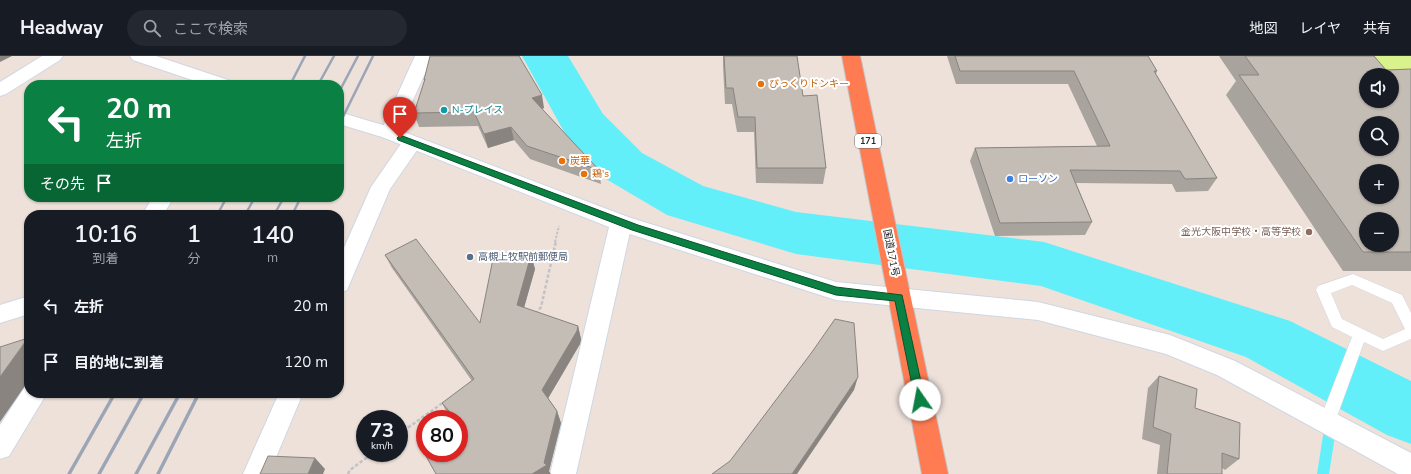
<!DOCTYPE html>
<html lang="ja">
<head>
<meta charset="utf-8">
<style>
	:root { --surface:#171b24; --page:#242831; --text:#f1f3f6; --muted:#9ea1a6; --line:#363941 }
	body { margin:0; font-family:"Nunito Sans","Noto Sans JP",sans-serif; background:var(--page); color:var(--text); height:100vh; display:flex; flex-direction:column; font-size:15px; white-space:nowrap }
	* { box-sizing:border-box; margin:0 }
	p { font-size:13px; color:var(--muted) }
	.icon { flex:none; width:22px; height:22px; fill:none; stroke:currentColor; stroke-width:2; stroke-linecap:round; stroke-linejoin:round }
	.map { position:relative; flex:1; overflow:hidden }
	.sheet { position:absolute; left:24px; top:154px; width:320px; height:188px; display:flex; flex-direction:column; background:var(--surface); border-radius:16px; box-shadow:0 1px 3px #0004 }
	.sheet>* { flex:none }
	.hud { position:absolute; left:24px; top:24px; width:320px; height:122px; border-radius:16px; box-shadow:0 1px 3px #0004; background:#0b8043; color:#fff; overflow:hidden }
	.fabs { position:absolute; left:1359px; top:12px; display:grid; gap:8px }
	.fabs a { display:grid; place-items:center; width:40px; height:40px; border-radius:50%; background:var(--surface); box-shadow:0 1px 3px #0004; font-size:20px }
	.speed { position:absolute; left:356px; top:354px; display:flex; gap:8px; font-size:20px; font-weight:700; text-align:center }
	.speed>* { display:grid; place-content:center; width:52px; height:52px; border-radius:50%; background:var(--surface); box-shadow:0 1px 3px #0004; line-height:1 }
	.speed small { font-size:10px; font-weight:400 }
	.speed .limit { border:6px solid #d22; background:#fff; color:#111 }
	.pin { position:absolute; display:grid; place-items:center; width:34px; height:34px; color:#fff; margin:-41px -17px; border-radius:50% 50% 50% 0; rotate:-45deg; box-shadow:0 0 4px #0007 }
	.pin .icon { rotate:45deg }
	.me { position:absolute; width:44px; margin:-22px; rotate:348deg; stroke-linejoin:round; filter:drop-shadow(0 0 3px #0008) }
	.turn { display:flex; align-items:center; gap:14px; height:84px; padding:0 16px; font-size:18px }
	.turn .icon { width:52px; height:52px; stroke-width:2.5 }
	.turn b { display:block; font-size:28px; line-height:34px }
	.then { display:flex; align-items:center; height:38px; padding:0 16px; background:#0003; gap:8px; font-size:15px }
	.eta { display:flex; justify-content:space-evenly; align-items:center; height:68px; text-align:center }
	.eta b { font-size:24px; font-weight:600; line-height:28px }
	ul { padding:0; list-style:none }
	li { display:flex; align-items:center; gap:12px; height:56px; padding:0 16px }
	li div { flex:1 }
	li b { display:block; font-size:15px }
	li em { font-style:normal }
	header { display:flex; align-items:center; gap:24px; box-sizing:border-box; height:56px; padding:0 20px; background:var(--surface); border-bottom:1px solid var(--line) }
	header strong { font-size:19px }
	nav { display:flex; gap:22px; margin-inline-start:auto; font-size:14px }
	.search { width:280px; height:36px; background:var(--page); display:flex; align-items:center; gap:10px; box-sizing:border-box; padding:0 14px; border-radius:22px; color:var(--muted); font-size:15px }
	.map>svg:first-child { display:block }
</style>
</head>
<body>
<header>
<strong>Headway</strong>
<div class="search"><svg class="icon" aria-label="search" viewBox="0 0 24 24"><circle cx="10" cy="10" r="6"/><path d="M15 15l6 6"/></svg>ここで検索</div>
<nav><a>地図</a><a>レイヤ</a><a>共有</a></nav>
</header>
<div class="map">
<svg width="1411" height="418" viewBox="0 0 1411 418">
	<rect width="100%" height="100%" fill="#ede1da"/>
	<!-- pitch -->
	<polygon fill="#daf28b" points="1373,0 1411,0 1411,40"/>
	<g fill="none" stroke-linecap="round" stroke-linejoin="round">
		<!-- stream -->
		<polygon fill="#62eff9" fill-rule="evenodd" points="1331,362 1335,363 1337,367 1329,418 1317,418 1325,367 1327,363"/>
		<!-- river -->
		<polygon fill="#62eff9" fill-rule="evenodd" points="522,0 568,0 603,58 642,97 703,130 796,156 1044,186 1290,265 1411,325 1411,388 1387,379 1246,301 1041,230 796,198 667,159 606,123 567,81"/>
		<defs>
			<path id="lane" d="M1353,218L1402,239L1411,257V283L1383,295L1364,286L1335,366L1332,371L1327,373L1322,371L1319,366L1352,281L1332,271L1316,234L1318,230ZM1352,229L1392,247L1405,273L1383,283L1342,263L1331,237Z"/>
			<g id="street">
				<polygon points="42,0 63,0 60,4 6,38 0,40 0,26"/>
				<polygon points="415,0 433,0 398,77 396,81 389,83 382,81 380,77"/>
				<polygon points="412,80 419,82 422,87 390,133 347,234 339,237 339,203 371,131 405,82"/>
				<polygon points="153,141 174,141 163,159 142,159"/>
				<polygon points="621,159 628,161 632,167 576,418 550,418 610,167 614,161"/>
				<polygon points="29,240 29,258 0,267 0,249"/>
				<polygon points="29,328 29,337 47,337 9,400 0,403 0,369 26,329"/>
				<polygon points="279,337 303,337 269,418 243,418"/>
			</g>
			<g id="secondary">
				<polygon points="130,0 156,0 231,25 234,29 207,29 133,4"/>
				<polygon points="339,56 396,73 628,161 836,226 1038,246 1170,279 1235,305 1411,397 1411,418 1398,418 1217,319 1166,298 1038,264 836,244 614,173 382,81 339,68"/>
			</g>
			<polygon id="highway" points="842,0 860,0 948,418 922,418"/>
		</defs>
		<!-- lane casing -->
		<use href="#lane" stroke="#cfd7e4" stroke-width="1"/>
		<!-- street casing -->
		<use href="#street" stroke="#cfd7e4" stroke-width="2"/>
		<!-- secondary casing -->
		<use href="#secondary" stroke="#cfd7e4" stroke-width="2"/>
		<!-- highway casing -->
		<use href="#highway" stroke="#c3c3c3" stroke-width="2"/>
		<!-- path-far1 -->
		<polyline stroke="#c3c3c3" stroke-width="2" stroke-dasharray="2.5 1.5" stroke-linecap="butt" points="555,186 559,170"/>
		<!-- path -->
		<g stroke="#c3c3c3" stroke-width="2.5" stroke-dasharray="3.5 2" stroke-linecap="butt">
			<polyline points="536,258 541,251 556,185"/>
			<polyline points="399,378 444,346"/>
			<polyline points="348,418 350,414 373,397"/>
		</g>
		<!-- lane -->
		<use href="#lane" fill="#fff" fill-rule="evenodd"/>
		<!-- street -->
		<use href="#street" fill="#fff" fill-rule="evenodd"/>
		<!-- secondary -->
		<use href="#secondary" fill="#fff" fill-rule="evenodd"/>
		<!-- highway -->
		<use href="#highway" fill="#ff7c53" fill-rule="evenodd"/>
		<!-- rail-far1 -->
		<g stroke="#9ca5b6" stroke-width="2.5">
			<polyline points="290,29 305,0"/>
			<polyline points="318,29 334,0"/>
			<polyline points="339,36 358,0"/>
			<polyline points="339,69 373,0"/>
			<polyline points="217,159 227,141"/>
			<polyline points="245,159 255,141"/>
			<polyline points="274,159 284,141"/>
			<polyline points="292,159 301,141"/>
		</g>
		<!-- rail -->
		<g stroke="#9ca5b6" stroke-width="3.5">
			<polyline points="69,418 115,337"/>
			<polyline points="99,418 144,337"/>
			<polyline points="136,418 180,337"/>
			<polyline points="158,418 199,337"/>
		</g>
	</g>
	<!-- wall -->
	<g fill="#a9a39d">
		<polygon points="430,0 544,52 542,53 599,114 601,128 530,103 514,84 488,92 478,70 419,71 414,57 424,26 424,24"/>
		<polygon points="723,0 797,0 803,40 826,112 823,128 756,127 754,76 737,76 732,48 725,48 723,10"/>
		<polygon points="947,0 1148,0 1157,15 1156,18 1217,122 1208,135 1176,136 1172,128 1076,127 1092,166 1085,179 995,180 970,105 975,92 1097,90 1068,28 956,28"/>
		<polygon points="1219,0 1374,0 1386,14 1411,13 1411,215 1343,215 1226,39 1236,25"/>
		<polygon points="385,199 480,267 531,199 535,213 524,252 578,270 581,283 580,288 548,342 557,355 561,367 549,415 459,363 452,363 448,359 442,347 472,325 392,212"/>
		<polygon points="1159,320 1195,352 1239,403 1225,414 1222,412 1222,418 1157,418 1160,389 1142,383 1148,332"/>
	</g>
	<!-- shaded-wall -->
	<g fill="#89847f">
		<polygon points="0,0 12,0 0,6"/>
		<polygon points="542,39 544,52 535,55 532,42"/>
		<polygon points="511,71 514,84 488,92 484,78"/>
		<polygon points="531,199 535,213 521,262 517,249"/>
		<polygon points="578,270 581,283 580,288 546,346 542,334"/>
		<polygon points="28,282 29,283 29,324 0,366 0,321"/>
		<polygon points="858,321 854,334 797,418 792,418"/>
		<polygon points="557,355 561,367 549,415 551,418 532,418 544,407"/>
		<polygon points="315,402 325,413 323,418 308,418"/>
	</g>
	<!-- building -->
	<g fill="#c4bdb6" stroke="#89847f" fill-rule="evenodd">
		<polygon points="430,0 519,0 542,39 532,42 599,114 527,90 511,71 484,78 474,56 414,57 425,23 424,24"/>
		<polygon points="724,0 797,0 803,40 817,39 826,112 757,112 755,61 738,61 733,32 726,32"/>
		<polygon points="955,0 1148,0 1157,15 1154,15 1217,122 1185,123 1180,115 1070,114 1092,166 1000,167 975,92 1110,90 1074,15 960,15"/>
		<path d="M1245,0H1374L1386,14L1411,13V196H1363L1239,19H1259ZM1366,19H1392V45H1366ZM1366,67H1392V93H1366ZM1366,115H1392V141H1366ZM1366,163H1392V189H1366Z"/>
		<polygon points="416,183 480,267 494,198 531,199 517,249 578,270 577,275 542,334 557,355 544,407 547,409 532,418 436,418 417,384 425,380 425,397 459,397 459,363 453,363 455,362 442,347 474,323 385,199"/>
		<polygon points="835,263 854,267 858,321 792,418 712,418 730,405 812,296"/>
		<polygon points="28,282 0,321 0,291"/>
		<polygon points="1159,320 1197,333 1195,352 1240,367 1239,403 1222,397 1222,418 1167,418 1171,378 1153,371"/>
		<polygon points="268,400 315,402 308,418 260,418"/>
	</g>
	<!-- route -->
	<polygon fill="#0b8043" stroke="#07532c" points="400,79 638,169 836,231 902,239 925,344 924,348 920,349 917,348 915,344 895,245 836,239 632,174 398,84 397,82"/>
	<!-- markers -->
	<g fill="#e8710a" stroke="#fff" stroke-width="1.5">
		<circle cx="761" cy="28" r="4"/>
		<circle cx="562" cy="105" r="4"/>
		<circle cx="584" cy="118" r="4"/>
	</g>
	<circle fill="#0f9aa8" stroke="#fff" stroke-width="1.5" cx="444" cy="54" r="4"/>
	<circle fill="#3f7fe0" stroke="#fff" stroke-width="1.5" cx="1010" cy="123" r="4"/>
	<circle fill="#8d6e63" stroke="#fff" stroke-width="1.5" cx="1309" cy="176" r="4"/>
	<circle fill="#5c6f8a" stroke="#fff" stroke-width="1.5" cx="470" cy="201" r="4"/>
	<g text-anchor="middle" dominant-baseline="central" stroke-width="4" stroke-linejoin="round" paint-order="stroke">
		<!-- shield labels -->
		<rect fill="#fff" stroke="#696969" stroke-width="1" x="855" y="78" width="26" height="14" rx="3"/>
		<g font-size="9" font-weight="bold" fill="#292929">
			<text x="868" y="85">171</text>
		</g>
		<!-- food labels -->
		<g font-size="10" fill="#c56008" stroke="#fff" text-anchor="start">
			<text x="769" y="28">びっくりドンキー</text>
			<text x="570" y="105">炭華</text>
			<text x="592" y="118">鶏's</text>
		</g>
		<!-- culture labels -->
		<g font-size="10" fill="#0d838f" stroke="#fff" text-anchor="start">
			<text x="452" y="54">N-プレイス</text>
		</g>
		<!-- shop labels -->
		<g font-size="10" fill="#366cbe" stroke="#fff" text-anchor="start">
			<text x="1018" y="123">ローソン</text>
		</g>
		<!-- education labels -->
		<g font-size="10" fill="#785e54" stroke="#fff" text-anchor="end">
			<text x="1301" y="176">金光大阪中学校・高等学校</text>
		</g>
		<!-- street labels -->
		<g font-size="10" fill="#292929" stroke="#fff">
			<text transform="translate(891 197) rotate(79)">国道171号</text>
		</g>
		<!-- service labels -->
		<g font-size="10" fill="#4e5e75" stroke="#fff" text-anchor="start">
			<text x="478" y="201">高槻上牧駅前郵便局</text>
		</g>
	</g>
</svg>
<div class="fabs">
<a><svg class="icon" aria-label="sound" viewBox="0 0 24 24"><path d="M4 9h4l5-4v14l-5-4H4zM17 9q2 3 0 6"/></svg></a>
<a><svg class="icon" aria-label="search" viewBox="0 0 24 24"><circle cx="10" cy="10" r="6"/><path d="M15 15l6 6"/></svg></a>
<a>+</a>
<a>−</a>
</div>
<div class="speed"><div>73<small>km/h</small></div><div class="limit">80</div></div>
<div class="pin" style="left:400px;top:82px;background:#d93025"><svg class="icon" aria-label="arrive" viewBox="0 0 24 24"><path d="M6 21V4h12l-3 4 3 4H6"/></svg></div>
<svg class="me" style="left:920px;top:344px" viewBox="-20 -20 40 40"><circle r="19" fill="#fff"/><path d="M0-13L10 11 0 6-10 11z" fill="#0b8043"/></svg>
<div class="hud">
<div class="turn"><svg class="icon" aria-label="left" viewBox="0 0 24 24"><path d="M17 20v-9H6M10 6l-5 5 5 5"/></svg><div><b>20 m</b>左折</div></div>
<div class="then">その先<svg class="icon" aria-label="arrive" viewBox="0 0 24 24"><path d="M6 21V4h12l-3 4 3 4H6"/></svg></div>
</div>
<section class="sheet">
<div class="eta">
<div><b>10:16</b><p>到着</p></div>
<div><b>1</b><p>分</p></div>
<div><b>140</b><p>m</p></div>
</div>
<ul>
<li><svg class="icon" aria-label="left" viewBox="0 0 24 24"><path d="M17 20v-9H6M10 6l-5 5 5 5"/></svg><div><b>左折</b></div><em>20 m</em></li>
<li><svg class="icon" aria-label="arrive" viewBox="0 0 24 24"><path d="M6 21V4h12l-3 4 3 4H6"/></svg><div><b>目的地に到着</b></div><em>120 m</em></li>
</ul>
</section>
</div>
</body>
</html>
